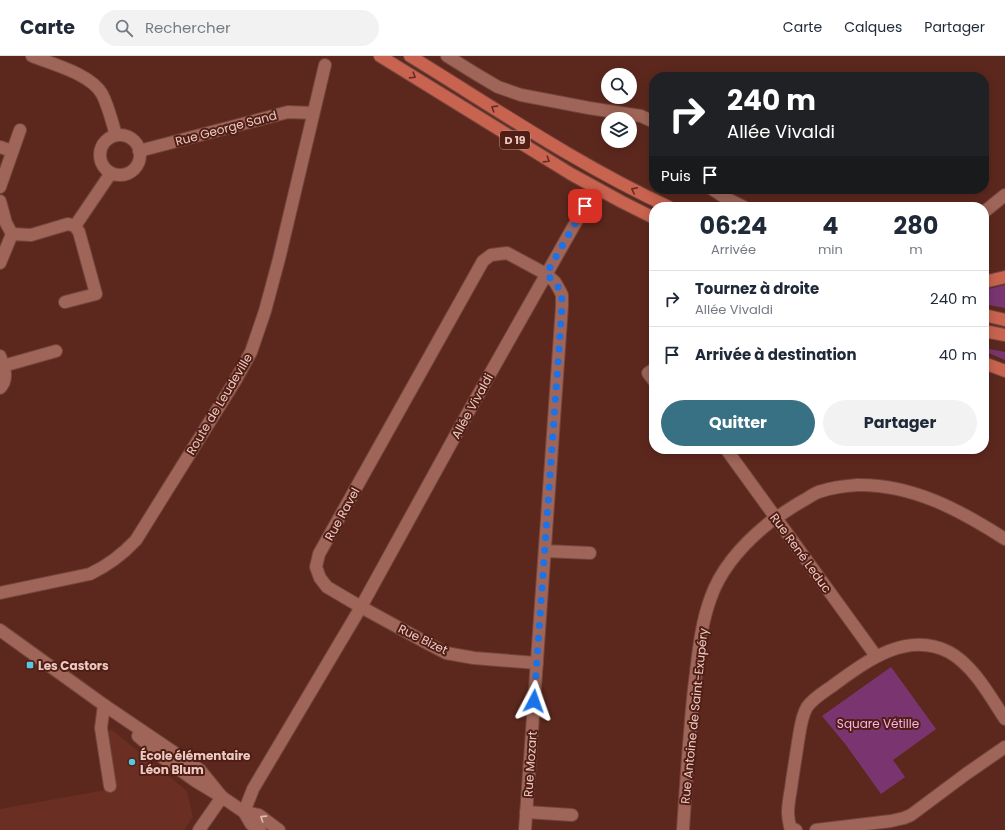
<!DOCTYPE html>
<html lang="fr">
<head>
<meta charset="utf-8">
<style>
	:root { --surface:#fff; --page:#f2f2f3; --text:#1f2937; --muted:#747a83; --line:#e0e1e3; --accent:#387183 }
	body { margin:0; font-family:Poppins,sans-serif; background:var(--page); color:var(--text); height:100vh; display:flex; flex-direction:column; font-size:15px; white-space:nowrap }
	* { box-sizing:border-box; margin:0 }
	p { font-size:13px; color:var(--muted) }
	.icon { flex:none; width:22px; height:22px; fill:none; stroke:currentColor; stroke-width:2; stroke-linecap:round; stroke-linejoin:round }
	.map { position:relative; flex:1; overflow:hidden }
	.sheet { position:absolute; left:649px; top:146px; width:340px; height:252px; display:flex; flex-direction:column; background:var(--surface); border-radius:16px; box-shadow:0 2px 10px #0003 }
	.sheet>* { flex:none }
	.guide { position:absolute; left:649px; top:16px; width:340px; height:122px; border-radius:16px; box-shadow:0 2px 10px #0003; background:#202124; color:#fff; overflow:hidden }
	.tools { position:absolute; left:601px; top:12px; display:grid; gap:8px }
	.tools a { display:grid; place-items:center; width:36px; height:36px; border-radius:50%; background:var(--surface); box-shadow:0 2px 10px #0003; font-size:20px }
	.pin { position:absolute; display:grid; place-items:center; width:34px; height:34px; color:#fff; margin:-17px; border-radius:8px; box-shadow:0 2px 6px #0006 }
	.me { position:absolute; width:44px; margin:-22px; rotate:4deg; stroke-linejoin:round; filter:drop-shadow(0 0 3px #0008) }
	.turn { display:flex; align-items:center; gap:14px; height:84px; padding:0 12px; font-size:18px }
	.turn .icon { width:52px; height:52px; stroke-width:2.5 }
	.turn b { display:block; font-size:28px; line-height:34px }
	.then { display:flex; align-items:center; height:38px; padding:0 12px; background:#0003; gap:8px; font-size:15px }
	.eta { display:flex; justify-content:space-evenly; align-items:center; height:68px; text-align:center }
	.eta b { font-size:24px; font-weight:700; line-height:28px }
	.action { display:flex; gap:8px; margin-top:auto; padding:8px 12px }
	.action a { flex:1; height:46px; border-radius:24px; background:var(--accent); color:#fff; font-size:16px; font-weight:700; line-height:46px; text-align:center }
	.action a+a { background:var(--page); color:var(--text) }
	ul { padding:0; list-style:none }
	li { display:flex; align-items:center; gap:12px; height:56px; padding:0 12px; border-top:1px solid var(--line) }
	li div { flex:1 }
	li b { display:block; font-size:15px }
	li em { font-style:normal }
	header { display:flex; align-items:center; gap:24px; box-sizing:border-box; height:56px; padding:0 20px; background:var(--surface); border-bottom:1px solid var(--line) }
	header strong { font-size:19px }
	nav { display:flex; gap:22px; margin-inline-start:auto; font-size:14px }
	.search { width:280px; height:36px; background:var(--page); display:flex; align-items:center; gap:10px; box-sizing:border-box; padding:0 14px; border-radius:22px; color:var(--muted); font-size:15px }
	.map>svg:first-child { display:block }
</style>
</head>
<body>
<header>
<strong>Carte</strong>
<div class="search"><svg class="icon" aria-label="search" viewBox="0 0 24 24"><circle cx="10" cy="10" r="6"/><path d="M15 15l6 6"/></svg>Rechercher</div>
<nav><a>Carte</a><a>Calques</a><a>Partager</a></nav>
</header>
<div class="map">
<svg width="1005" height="774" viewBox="0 0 1005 774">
	<rect width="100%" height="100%" fill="#5c281e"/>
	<!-- built -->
	<polygon fill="#6a2e23" points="111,673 187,735 193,761 184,774 0,774 0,753 117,732 108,679"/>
	<!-- green -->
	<g fill="#7a3571">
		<polygon points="1005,229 1005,252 984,248 984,234"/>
		<polygon points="984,292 1005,296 1005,304 984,295"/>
		<polygon points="891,611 936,673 893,704 905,721 881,738 846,689 822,660"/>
	</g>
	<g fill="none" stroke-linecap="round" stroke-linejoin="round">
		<defs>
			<g id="minor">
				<path d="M32,0C52,8 91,18 102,38C108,49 112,66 116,79"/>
				<polyline points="447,0 476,18 498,31 521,39 589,52 641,60 654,66"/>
				<circle cx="120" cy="99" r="20"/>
				<polyline points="0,91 12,95"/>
				<polyline points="139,95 288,56 313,57"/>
				<polyline points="0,131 20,74"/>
				<polyline points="712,133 724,141 744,151"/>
				<polyline points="0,145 6,167 12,178"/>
				<polyline points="984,156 1005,139"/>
				<polyline points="0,207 12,178 31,179 68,168 75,170 111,117"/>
				<polyline points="65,246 96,238 79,176 75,170"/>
				<path d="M0,300C4,311 9,323 0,332"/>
				<polyline points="3,310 56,295"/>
				<polyline points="654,313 648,317 654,325"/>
				<polyline points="726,393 876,600"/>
				<polyline points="545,495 590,497"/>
				<path d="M0,537L90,518C109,509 122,499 136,484L235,325L251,296L265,255L279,203L325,9"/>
				<polyline points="0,574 104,649 200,714 222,741"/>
				<polyline points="537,607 474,602 446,597 425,586 361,551 465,362 585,150"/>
				<polyline points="104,649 101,672 110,730"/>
				<polyline points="138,680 162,701 194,724 222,741 244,756 251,768 260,774"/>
				<polyline points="244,756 253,733 361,551 327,531 320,522 316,511 319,498 483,205 491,199 507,197 546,218 555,226 559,233 562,239 562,250 525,774"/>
				<polyline points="244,756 259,759 279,774"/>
				<polyline points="526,756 572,759"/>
				<polyline points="199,774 222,741"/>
				<path d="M683,774C686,727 689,680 694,633C698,602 700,570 711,541C722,510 745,486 770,466C782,458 793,450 806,443C811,440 816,436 822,435C833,431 845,430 857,429C912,428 960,454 1005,483"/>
				<path d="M796,774L790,771C789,766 788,760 788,756C788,746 791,735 792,725C794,712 796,699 798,686C800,675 801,661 807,651C814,641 826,635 835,628C868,604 907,575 949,596C973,609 990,640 1005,663"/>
				<polyline points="816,774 891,765 904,762 911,759 966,718 1005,691"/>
			</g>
			<g id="major">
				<polyline points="380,0 571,118 622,146 654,162"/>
				<path d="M410,0C495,52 578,109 669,151"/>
				<polyline points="984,226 1005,221"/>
				<polyline points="984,259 1005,264"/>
				<polyline points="984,275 1005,279"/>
				<polyline points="984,307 1005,315"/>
			</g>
		</defs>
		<!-- minor casing -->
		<use href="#minor" stroke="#73463e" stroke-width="14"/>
		<!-- major casing -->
		<use href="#major" stroke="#73463e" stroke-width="14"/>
		<!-- minor -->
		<use href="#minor" stroke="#9f6558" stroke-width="12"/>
		<!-- major -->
		<use href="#major" stroke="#c8634f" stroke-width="12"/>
	</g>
	<!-- one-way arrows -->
	<defs><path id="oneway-chevron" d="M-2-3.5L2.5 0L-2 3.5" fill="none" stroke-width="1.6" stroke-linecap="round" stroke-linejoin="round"/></defs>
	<g stroke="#682c20">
		<use href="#oneway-chevron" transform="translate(413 20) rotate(32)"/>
		<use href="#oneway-chevron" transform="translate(494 52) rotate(-148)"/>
		<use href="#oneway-chevron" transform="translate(547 104) rotate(32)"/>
		<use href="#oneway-chevron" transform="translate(634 134) rotate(-153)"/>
	</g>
	<use stroke="#e0bbb3" href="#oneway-chevron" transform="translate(263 762) rotate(-147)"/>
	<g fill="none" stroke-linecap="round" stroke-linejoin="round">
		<!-- route -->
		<path stroke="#1a73e8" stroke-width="7" stroke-dasharray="0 12.6" d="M534,645L562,250C562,233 558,229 546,218L585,150"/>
	</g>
	<!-- markers -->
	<g fill="#56c9e0" stroke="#501e14" stroke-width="1.5">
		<rect x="26" y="605" width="8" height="8" rx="2"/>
		<circle cx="132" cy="706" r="4"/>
	</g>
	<g text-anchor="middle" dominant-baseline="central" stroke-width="4" stroke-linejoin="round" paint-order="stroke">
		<!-- shield labels -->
		<rect fill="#501e14" stroke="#bd968e" stroke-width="1" x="500" y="75" width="30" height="18" rx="3"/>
		<g font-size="11" font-weight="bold" fill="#eccac3">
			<text x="515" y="84">D 19</text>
		</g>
		<!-- street labels -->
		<g font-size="12" fill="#eccac3" stroke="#501e14">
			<text transform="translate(226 72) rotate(-15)">Rue George Sand</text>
			<text transform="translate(219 348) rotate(-59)">Route de Leudeville</text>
			<text transform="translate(472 350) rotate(-61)">Allée Vivaldi</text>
			<text transform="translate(342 458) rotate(-61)">Rue Ravel</text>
			<text transform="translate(801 497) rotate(54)">Rue René Leduc</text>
			<text transform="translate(423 583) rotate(26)">Rue Bizet</text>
			<text transform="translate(694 660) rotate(-84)">Rue Antoine de Saint-Exupéry</text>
			<text transform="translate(530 708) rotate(-86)">Rue Mozart</text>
		</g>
		<!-- poi labels -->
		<g font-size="12" font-weight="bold" fill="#eccac3" stroke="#501e14" text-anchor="start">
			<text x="38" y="609">Les Castors</text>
			<text x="140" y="699">École élémentaire<tspan x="140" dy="14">Léon Blum</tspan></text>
		</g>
		<!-- park labels -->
		<g font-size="12" fill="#f8b3ec" stroke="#501e14">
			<text x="878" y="667">Square Vétille</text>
		</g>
	</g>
</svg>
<div class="tools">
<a><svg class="icon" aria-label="search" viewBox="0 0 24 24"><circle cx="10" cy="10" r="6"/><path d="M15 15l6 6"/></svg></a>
<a><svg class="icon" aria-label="layers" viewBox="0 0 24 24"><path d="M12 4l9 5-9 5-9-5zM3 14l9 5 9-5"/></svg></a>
</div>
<div class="pin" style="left:585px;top:150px;background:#d93025"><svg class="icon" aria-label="arrive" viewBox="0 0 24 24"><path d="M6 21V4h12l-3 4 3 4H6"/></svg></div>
<svg class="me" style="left:534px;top:645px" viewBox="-20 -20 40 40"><path d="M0-17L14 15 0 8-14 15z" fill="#1a73e8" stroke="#fff" stroke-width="4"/></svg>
<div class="guide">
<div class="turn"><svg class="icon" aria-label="right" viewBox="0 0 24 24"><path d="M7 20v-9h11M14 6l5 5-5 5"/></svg><div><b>240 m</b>Allée Vivaldi</div></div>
<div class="then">Puis<svg class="icon" aria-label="arrive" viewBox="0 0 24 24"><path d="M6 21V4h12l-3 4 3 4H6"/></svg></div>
</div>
<section class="sheet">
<div class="eta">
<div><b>06:24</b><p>Arrivée</p></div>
<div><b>4</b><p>min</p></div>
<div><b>280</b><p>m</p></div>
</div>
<ul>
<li><svg class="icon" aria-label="right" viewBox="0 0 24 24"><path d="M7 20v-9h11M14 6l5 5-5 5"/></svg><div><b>Tournez à droite</b><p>Allée Vivaldi</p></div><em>240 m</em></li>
<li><svg class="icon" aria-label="arrive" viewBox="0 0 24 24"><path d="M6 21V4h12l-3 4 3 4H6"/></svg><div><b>Arrivée à destination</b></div><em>40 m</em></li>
</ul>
<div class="action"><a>Quitter</a><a>Partager</a></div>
</section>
</div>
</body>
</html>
